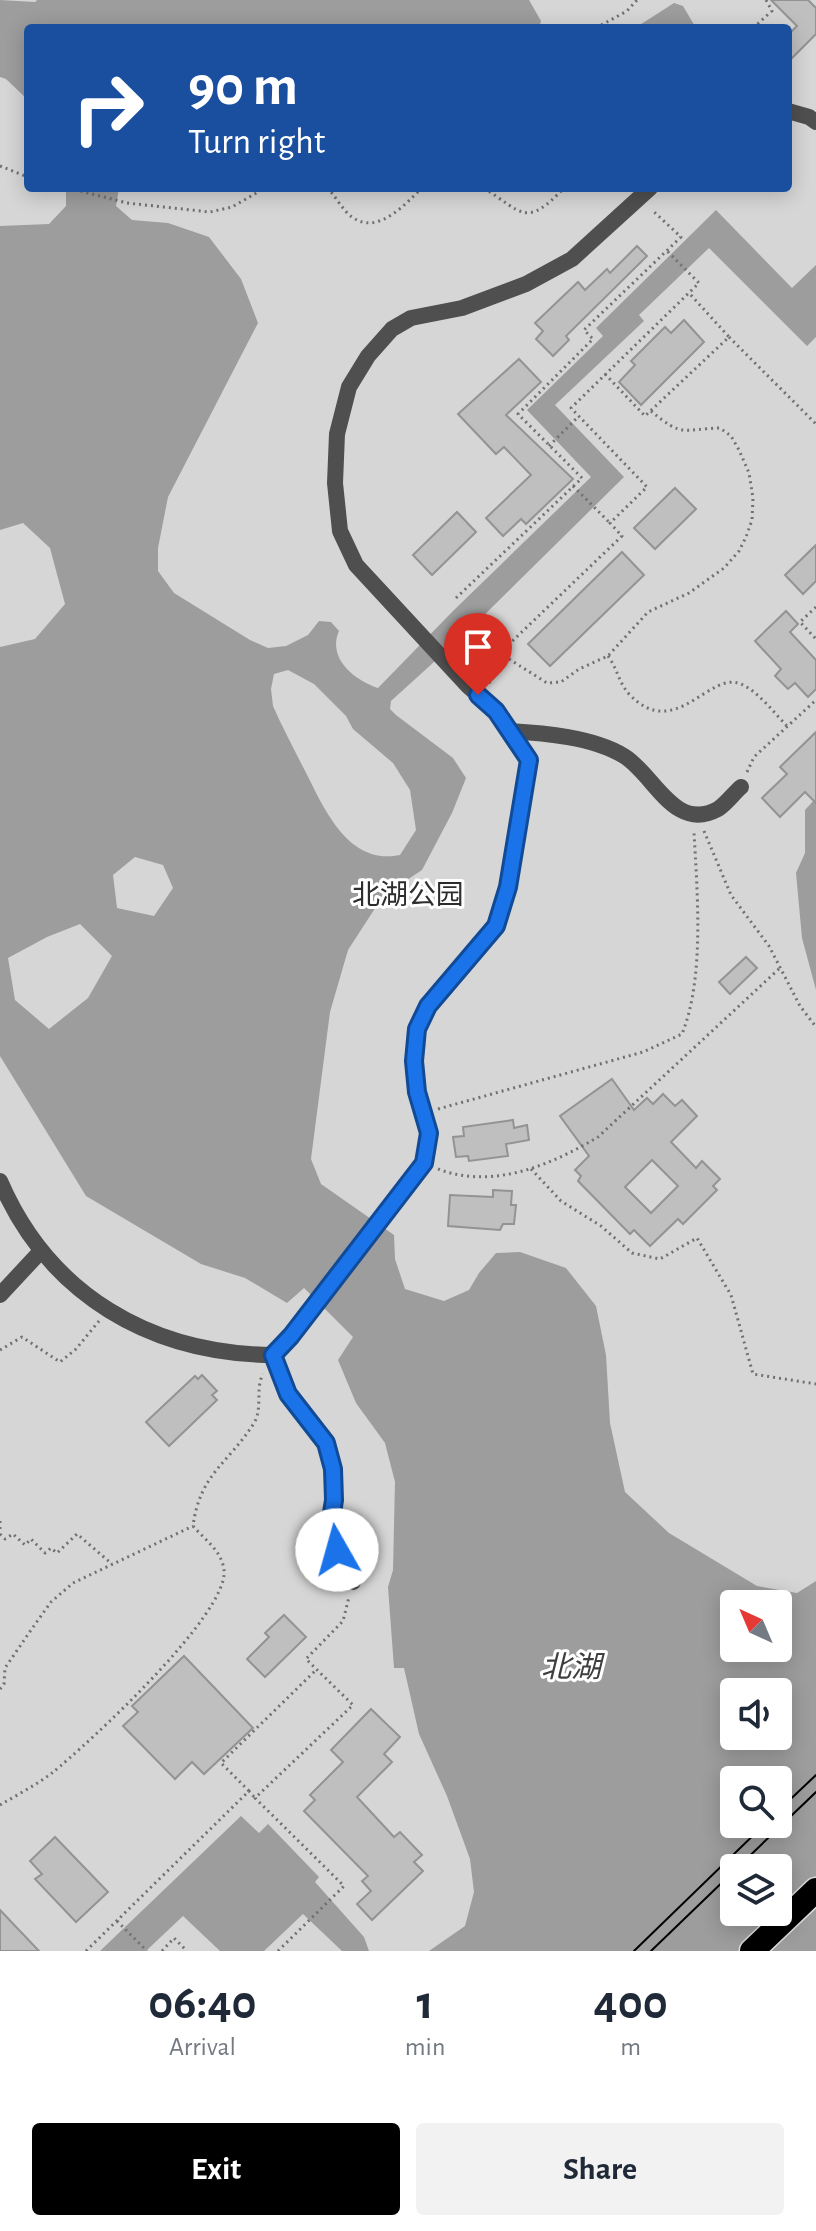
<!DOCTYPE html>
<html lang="en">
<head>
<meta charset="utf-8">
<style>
	:root { --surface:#fff; --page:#f2f2f3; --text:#1f2937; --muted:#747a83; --accent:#000 }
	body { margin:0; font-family:"Alegreya Sans","Noto Sans SC",sans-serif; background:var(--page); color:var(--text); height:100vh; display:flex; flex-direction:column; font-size:30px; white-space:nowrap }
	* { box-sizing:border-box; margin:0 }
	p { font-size:26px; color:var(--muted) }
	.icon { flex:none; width:44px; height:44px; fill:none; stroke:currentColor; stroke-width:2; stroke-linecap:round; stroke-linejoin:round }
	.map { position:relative; height:1951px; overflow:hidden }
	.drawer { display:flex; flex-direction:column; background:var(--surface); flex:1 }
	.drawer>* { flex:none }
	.hud { position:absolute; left:24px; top:24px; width:768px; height:168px; border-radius:8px; box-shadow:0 4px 20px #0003; background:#1a4fa0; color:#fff; overflow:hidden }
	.needle { width:52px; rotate:316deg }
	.fabs { position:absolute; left:720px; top:1590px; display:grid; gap:16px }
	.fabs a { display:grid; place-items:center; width:72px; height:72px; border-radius:8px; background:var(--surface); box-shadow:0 4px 20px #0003; font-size:40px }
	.pin { position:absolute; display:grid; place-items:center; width:68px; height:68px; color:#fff; margin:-82px -34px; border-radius:50% 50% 50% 0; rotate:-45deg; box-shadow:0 0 8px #0007 }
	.pin .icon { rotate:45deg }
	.me { position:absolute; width:88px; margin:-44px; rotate:353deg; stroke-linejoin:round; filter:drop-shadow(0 0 6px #0008) }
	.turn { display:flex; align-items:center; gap:28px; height:168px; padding:0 32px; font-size:36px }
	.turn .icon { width:104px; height:104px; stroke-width:2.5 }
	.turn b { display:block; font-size:56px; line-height:68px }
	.eta { display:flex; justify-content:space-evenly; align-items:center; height:136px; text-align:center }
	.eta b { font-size:48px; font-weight:700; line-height:56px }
	.button { display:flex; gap:16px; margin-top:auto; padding:16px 32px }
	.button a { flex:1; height:92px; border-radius:8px; background:var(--accent); color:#fff; font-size:32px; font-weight:700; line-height:92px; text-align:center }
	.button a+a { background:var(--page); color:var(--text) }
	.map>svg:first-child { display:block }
</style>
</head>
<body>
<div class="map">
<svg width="816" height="1951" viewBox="0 0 816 1951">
	<rect width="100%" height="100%" fill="#fff"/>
	<!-- green -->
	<path fill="#d6d6d6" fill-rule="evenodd" d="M0,0H816V1951H0ZM28,28H788V188H28ZM734,1604H778V1648H734ZM734,1692H778V1736H734ZM734,1780H778V1824H734ZM734,1868H778V1912H734Z"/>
	<!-- water -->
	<g fill="#9d9d9d" fill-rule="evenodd">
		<polygon points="0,0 35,2 37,0 529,0 541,21 539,28 28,28 28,100 6,79 0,77"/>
		<polygon points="674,3 683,6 696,28 635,28"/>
		<path d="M66,188H119L116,206L132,220L168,223L209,237L241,279L258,323L168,497L158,548V571L174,593L250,640L268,648L286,646L308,635L319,621L331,622L339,631C327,658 354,680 378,688L453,611L591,477L527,410L603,336L596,328L716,210L792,288L816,265V337L807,346L709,248L639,315L644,321L555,405L624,477L467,632L391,701L390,709L396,715L453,758L466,778L452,813L422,870L383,896L348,950L330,1012L311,1159L321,1184L394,1235L395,1259L405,1289L444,1301L469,1290L479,1273L496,1253L520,1252L566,1268L596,1306L606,1355L610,1423L625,1492L669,1533L757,1586L797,1593L816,1581V1951H429L465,1926L474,1892L470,1859L447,1796L419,1734L404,1668H394L388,1587L393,1570L395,1482L385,1443L356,1403L338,1360L353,1337L304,1288L287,1303L245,1278L201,1264L86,1196L0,1056V647L35,639L65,604L50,548L23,523L0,530V226L49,224L66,206ZM288,670L314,684L346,716L353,729L393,763L410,790L416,830L400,855C346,866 323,805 303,767C293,747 282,727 273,706L271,689L274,674ZM135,857L163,865L173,888L154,916L117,908L113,875ZM80,924L112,956L88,998L49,1029L15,1000L8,958L47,937ZM734,1604H778V1648H734ZM734,1692H778V1736H734ZM734,1780H778V1824H734ZM734,1868H778V1912H734Z"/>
		<polygon points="816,798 816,990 802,938 796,873 805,853 805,810"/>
		<polygon points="241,1816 259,1833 268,1824 319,1877 315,1882 364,1937 369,1951 342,1951 303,1914 264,1951 220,1951 183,1916 146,1951 100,1951"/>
	</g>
	<!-- building -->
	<g fill="#bfbfbf" stroke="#939393" stroke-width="2" fill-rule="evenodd">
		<polygon points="771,0 808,0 816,8 816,34 788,62 788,35 797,26"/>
		<polygon points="637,246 647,256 566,336 569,340 553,356 536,339 543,331 535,323 578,282 585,290 607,269 610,273"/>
		<polygon points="684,320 704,342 641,405 619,382 635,365 631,361 665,327 671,333"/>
		<polygon points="519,359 541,382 506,415 573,479 526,524 521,519 503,536 486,518 531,475 504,447 496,454 458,414"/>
		<polygon points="675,488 696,509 655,549 634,528"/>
		<polygon points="457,512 476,532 432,575 413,555"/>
		<polygon points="816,545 816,581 803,594 785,575"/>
		<polygon points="622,552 644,575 550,666 528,644"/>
		<polygon points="786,611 798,624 790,632 816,660 816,689 808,697 795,683 788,689 775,676 781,669 755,641"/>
		<polygon points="816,732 816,803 805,792 780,817 762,798 787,774 780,767"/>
		<polygon points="746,957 757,968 730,994 719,982"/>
		<path d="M612,1079L634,1110L647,1098L653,1104L663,1094L675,1106L682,1100L697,1116L671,1142L696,1168L702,1161L720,1179L713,1186L717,1190L683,1224L678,1219L650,1246L634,1230L630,1234L578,1181L581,1176L575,1170L589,1156L560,1116ZM652,1160L678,1186L651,1213L625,1187Z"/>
		<polygon points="513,1120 514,1128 527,1125 529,1140 506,1144 508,1156 469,1161 468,1156 456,1157 453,1137 464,1136 463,1127"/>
		<polygon points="493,1190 512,1191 511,1205 516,1205 514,1224 503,1224 500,1230 448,1226 450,1195 493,1197"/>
		<polygon points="202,1375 217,1391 212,1395 217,1400 169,1446 146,1422 195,1376 198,1379"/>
		<polygon points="284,1615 306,1637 265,1677 247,1659 269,1637 265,1633"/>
		<polygon points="184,1656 253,1728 204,1774 192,1762 175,1779 123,1726 138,1712 132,1706"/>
		<polygon points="371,1709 400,1737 384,1754 392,1762 357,1797 394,1837 400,1832 422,1855 414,1862 423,1871 372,1920 357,1904 371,1891 362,1881 368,1876 304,1811 315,1800 310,1795 343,1762 331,1750"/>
		<polygon points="55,1837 108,1892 76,1922 35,1879 42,1874 30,1861"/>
		<polygon points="0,1910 39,1951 0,1951"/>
	</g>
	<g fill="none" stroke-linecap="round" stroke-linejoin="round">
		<defs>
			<polyline id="highway" points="752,1951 816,1890"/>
		</defs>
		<!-- highway casing -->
		<use href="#highway" stroke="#dbdbdb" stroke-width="27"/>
		<!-- path -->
		<g stroke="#717171" stroke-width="3" stroke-dasharray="2 4" stroke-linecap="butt">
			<polyline points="596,28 627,11 637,0"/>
			<polyline points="753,28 772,11 766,0"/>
			<polyline points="0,166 28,177"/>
			<polyline points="69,188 127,203 210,212 232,207 265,188"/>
			<path d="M327,188C336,196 342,210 352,217C378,236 405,204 422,188"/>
			<path d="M484,188C523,213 526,228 564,188"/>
			<polyline points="729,337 816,424"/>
			<polyline points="605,374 645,416 729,337 689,293"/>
			<polyline points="549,446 578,417"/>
			<polyline points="573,486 610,523"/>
			<polyline points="456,598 582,478 518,414 593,339 584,330 681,237 652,210"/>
			<polyline points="816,607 800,622 816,639"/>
			<path d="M608,656C617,668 619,683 629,694C675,743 709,670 741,684C759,692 774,713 787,726"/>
			<path d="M509,659L547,683L561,682L579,669L608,656L648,612L689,593L724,568L739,551L746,537L752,520L753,498L749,473L739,450L731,436L720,428C682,429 683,438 651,411"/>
			<polyline points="489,683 509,659 504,649 622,536 610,523 647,487 571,408 699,283 667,251"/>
			<polyline points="747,772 754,757 816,700"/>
			<polyline points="704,831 731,895 769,946 800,1006 816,1027"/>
			<path d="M438,1109L643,1052L682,1034C705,977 697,892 694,831"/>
			<path d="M438,1169C493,1190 551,1165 598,1137L781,967"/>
			<polyline points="531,1169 561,1201 601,1226 632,1253 660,1259 697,1238 731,1295 753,1374 816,1384"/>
			<polyline points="0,1350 22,1337 60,1362 76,1349 99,1321"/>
			<polyline points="0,1521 0,1531"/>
			<polyline points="0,1534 5,1539 13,1534 25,1545 31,1539 45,1553 51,1548 57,1553 77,1534 112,1564"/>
			<polyline points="0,1689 4,1684 5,1668 31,1630 51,1602 73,1583 193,1526"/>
			<polyline points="249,1791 221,1763 315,1671"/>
			<path d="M0,1805C17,1795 36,1785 52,1773C88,1744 229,1614 224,1570C222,1551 204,1539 193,1526C200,1473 229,1463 254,1423C263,1408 255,1389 263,1374"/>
			<polyline points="117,1921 147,1951"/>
			<polyline points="86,1951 249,1791 255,1798"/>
			<polyline points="162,1951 174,1938 187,1951"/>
			<polyline points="278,1951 344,1886 255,1798 353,1705 306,1659 343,1621 349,1597"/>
		</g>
		<!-- street -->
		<g stroke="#4f4f4f" stroke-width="16">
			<polyline points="788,111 809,117 816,122"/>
			<path d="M509,731C544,733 593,737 624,756C654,774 674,833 718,809C726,804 734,793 741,787"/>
			<path d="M0,1181C49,1295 151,1354 273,1355L291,1336L424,1163L429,1133L417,1092L414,1061L417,1029L428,1006L496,926L508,887L529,760L496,711L468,686L356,565L340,531L335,483L337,434L349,387L368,356L392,329L411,318L462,308L526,284L572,259L650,188"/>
			<polyline points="0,1295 41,1251"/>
			<polyline points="273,1355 288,1394 326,1443 333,1469 334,1500 330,1526 337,1550 351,1564 353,1582"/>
		</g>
		<!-- highway -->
		<use href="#highway" stroke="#000" stroke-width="24"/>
		<!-- tram -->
		<g stroke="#000" stroke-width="2">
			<polyline points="778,1811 816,1775"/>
			<polyline points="737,1868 816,1792"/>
			<polyline points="634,1951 765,1824"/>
			<polyline points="651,1951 734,1871"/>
		</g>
	</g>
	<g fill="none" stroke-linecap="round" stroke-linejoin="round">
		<defs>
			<polyline id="route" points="337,1550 330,1526 334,1500 333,1469 326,1443 288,1394 273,1355 291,1336 424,1163 429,1133 417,1092 414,1061 417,1029 428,1006 496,926 508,887 529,760 496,711 478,695"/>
		</defs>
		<!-- route casing -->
		<use href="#route" stroke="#114b97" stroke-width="20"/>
		<!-- route -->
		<use href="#route" stroke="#1a73e8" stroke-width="14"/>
	</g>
	<g text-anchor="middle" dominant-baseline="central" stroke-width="6" stroke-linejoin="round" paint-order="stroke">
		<!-- park labels -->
		<g font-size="28" fill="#2d2d2d" stroke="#fff">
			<text x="408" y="896">北湖公园</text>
		</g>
		<!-- water labels -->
		<g font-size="30" font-style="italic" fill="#3e3e3e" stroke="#fff">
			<text x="571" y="1668">北湖</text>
		</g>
	</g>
</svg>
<div class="fabs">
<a><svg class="needle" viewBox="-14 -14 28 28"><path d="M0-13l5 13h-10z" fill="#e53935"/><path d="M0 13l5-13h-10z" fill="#747a83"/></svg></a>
<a><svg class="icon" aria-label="sound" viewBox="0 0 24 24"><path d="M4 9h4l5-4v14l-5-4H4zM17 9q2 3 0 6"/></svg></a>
<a><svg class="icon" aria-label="search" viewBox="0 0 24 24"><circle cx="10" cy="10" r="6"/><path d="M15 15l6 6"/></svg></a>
<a><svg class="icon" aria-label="layers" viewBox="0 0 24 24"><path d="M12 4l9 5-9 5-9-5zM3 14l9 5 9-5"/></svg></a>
</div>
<div class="pin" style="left:478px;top:695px;background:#d93025"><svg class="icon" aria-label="arrive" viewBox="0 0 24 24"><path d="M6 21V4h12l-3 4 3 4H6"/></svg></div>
<svg class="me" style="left:337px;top:1550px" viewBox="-20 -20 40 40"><circle r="19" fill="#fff"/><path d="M0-13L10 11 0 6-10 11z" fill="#1a73e8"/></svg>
<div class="hud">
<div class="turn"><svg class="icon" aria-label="right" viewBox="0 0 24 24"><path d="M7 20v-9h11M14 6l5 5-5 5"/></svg><div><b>90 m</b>Turn right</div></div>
</div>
</div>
<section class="drawer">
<div class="eta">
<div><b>06:40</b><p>Arrival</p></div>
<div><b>1</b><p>min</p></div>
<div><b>400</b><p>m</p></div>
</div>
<div class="button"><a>Exit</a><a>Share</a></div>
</section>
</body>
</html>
